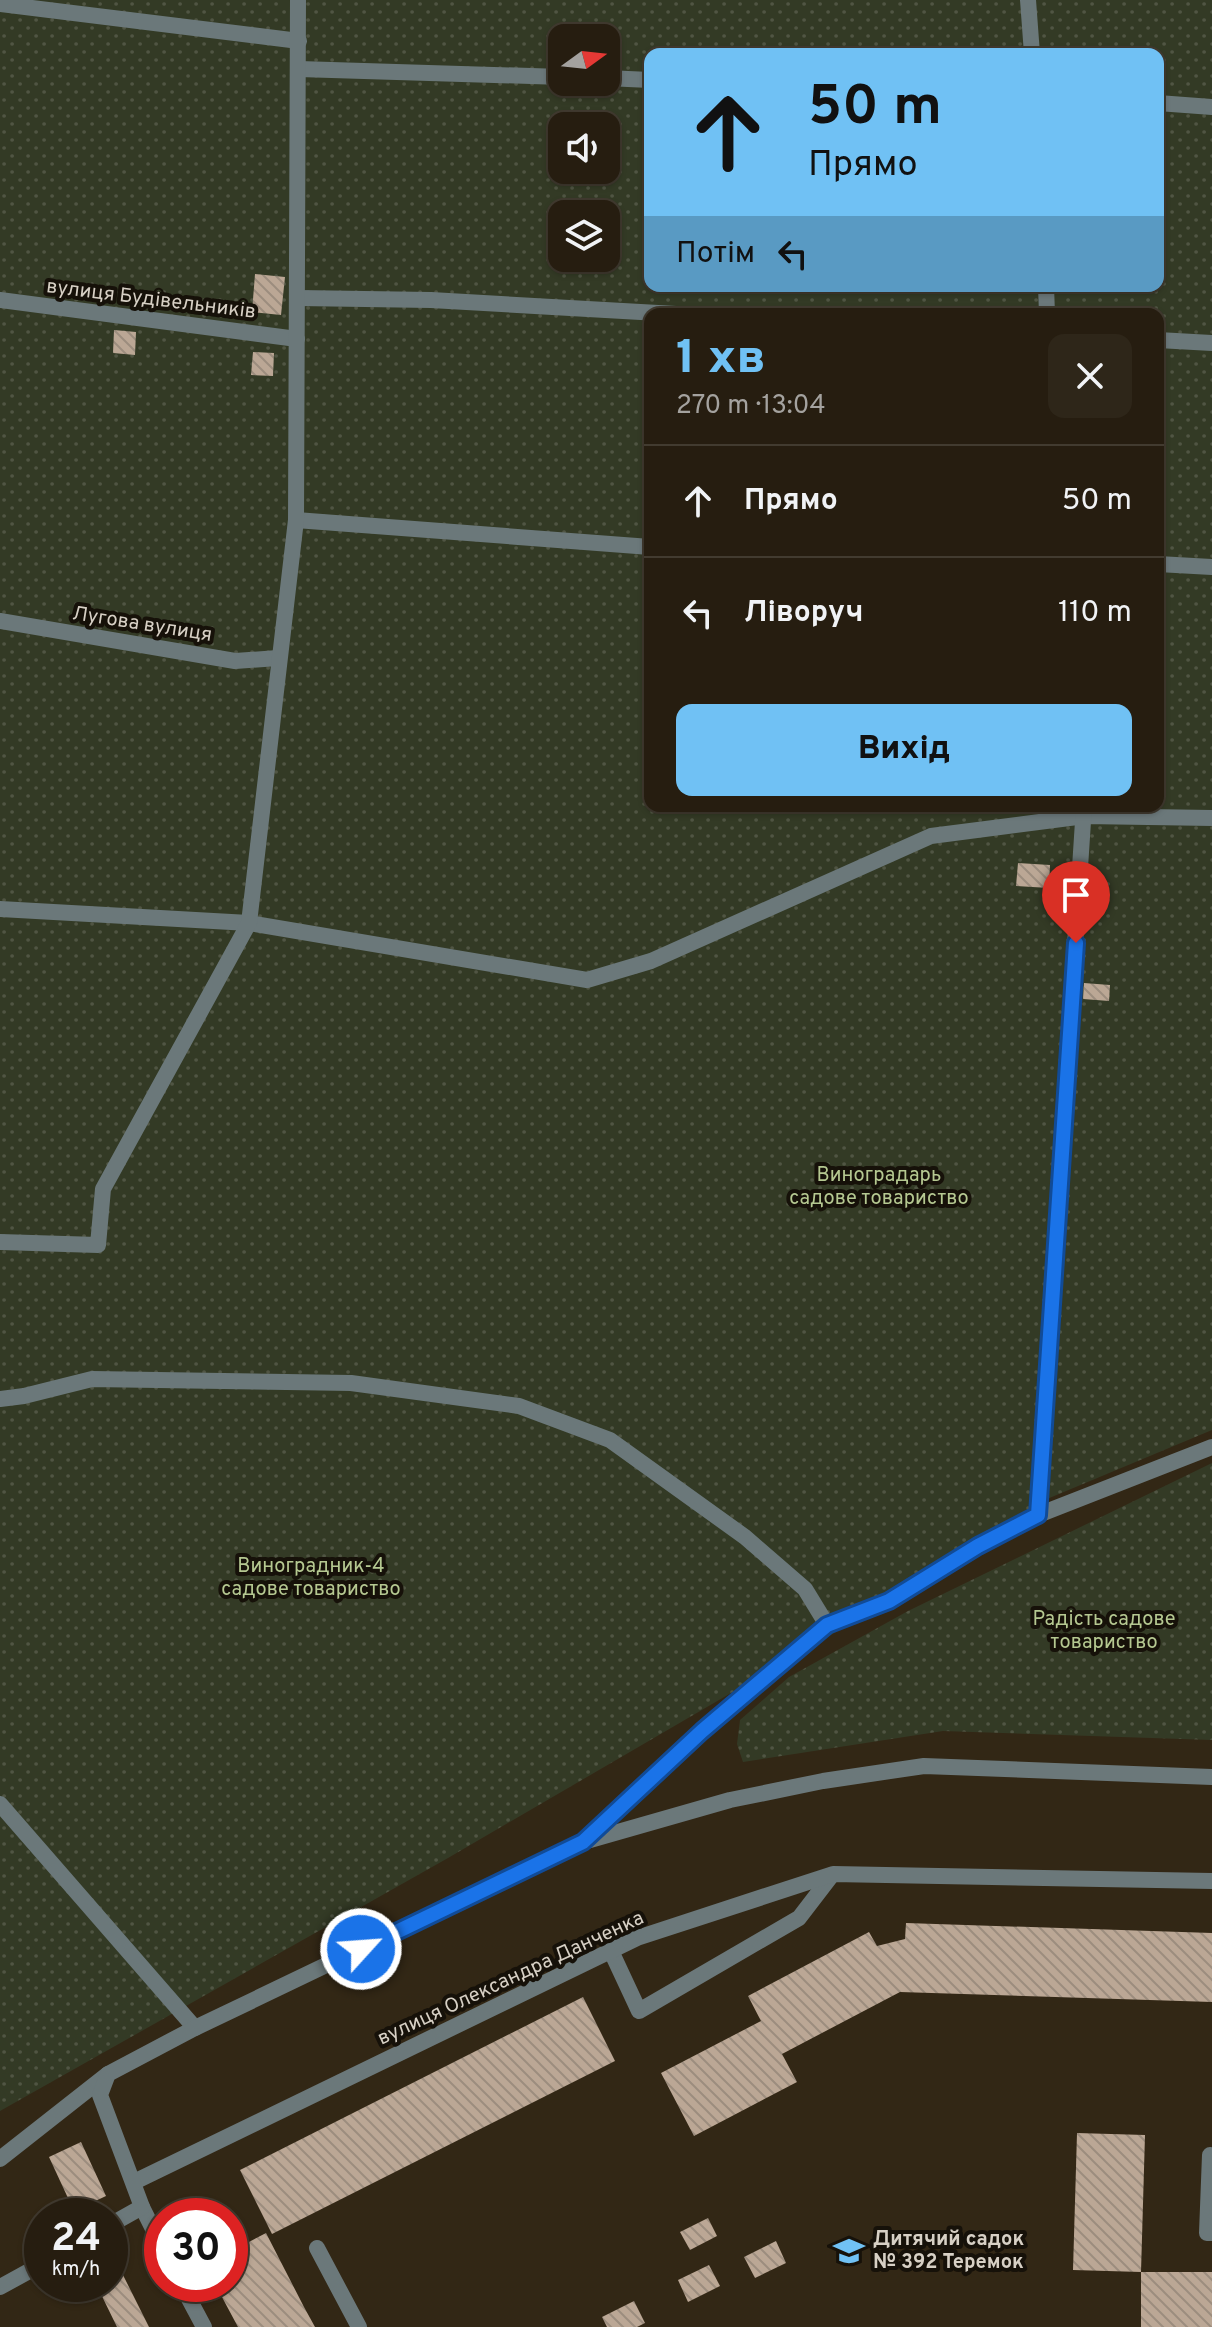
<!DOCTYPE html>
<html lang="uk">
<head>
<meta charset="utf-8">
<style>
	:root { --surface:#261d10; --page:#2e2619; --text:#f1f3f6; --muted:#a4a29f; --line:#423b30; --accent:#70c1f4 }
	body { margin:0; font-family:Overpass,sans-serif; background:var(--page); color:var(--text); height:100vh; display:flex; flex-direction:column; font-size:30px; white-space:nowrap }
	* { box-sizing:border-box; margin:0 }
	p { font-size:26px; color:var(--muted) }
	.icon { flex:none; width:44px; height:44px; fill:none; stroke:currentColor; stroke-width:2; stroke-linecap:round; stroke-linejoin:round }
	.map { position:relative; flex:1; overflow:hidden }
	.drawer { position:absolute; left:644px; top:308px; width:520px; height:504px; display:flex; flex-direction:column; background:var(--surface); border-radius:16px; box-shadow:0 2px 6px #0004,0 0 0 2px var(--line) }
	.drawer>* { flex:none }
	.guide { position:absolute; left:644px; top:48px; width:520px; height:244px; border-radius:16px; box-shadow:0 2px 6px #0004,0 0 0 2px var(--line); background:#70c1f4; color:#111; overflow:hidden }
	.needle { width:52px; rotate:75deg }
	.fabs { position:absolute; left:548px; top:24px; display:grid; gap:16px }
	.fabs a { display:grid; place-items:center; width:72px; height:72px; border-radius:16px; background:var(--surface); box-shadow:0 2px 6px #0004,0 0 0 2px var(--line); font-size:40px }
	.speed { position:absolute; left:24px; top:2198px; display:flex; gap:16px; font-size:40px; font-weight:700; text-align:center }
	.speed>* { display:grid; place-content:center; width:104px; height:104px; border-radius:50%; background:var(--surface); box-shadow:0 2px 6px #0004,0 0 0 2px var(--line); line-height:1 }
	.speed small { font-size:20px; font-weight:400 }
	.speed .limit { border:12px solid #d22; background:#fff; color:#111 }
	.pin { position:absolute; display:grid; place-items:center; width:68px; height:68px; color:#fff; margin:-82px -34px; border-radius:50% 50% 50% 0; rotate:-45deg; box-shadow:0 0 8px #0007 }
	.pin .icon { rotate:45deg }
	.me { position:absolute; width:88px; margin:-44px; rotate:64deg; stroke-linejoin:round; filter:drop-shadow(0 0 6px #0008) }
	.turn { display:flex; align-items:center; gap:28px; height:168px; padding:0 32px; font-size:36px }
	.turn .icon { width:104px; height:104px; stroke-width:2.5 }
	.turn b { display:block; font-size:56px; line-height:68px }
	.then { display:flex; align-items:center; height:76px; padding:0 32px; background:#0003; gap:16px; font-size:30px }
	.round { display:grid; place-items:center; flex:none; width:84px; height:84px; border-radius:16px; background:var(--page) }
	.summary { display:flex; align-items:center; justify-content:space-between; height:136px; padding:0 32px }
	h1 { font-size:48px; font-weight:800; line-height:60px; color:var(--accent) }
	.action { display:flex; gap:16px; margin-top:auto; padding:16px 32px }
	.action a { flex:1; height:92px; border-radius:16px; background:var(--accent); color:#111; font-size:32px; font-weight:800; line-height:92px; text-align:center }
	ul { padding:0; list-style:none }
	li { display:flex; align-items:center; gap:24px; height:112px; padding:0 32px; border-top:2px solid var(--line) }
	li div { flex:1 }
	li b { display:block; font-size:30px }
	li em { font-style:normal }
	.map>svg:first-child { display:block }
</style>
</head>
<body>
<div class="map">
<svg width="1212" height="2327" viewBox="0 0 1212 2327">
	<defs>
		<pattern id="garden-dots" width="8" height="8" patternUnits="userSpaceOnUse" patternTransform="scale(2)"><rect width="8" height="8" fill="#333a25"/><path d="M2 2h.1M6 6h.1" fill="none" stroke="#505543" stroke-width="1.8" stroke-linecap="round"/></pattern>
		<pattern id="building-back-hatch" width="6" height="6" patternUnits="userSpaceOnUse" patternTransform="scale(2)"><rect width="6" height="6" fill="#bba795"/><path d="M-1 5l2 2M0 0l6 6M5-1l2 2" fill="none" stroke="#9c8d7e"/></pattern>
	</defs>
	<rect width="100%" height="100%" fill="#322715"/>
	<!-- garden -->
	<g fill="url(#garden-dots)" fill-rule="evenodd">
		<path d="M0,0H1212V1430L1047,1499L889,1601L448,1858L0,2111ZM562,38H606V82H562ZM650,54H1158V286H650ZM562,126H606V170H562ZM562,214H606V258H562ZM650,314H1158V806H650Z"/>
		<polygon points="1212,1463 1212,1740 943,1731 743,1762 737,1744 740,1720 789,1677 908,1611"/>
	</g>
	<!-- building -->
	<g fill="url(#building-back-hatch)">
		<polygon points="255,274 285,277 281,315 252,312"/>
		<polygon points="114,330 136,332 135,355 113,353"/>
		<polygon points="253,352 274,353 273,376 251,375"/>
		<polygon points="1018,863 1050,865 1049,888 1016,886"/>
		<polygon points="1084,983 1110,985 1109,1001 1083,999"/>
		<polygon points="906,1923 1212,1933 1212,2002 900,1992 782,2054 797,2082 694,2136 661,2073 761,2021 748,1996 869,1932 877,1946 905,1939"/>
		<polygon points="583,1997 615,2061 272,2234 240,2170"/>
		<polygon points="1077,2133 1145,2135 1141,2272 1073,2270"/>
		<polygon points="81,2142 106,2196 74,2211 49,2157"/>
		<polygon points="708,2218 717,2236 690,2250 680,2232"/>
		<polygon points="266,2233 304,2307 315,2327 238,2327 215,2284 230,2284 230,2252"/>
		<polygon points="776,2241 786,2263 755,2278 744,2257"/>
		<polygon points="709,2265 720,2286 688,2302 678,2280"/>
		<rect x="1141" y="2272" width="71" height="55"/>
		<polygon points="122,2273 149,2327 117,2327 97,2286 110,2284 110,2279"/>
		<polygon points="634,2301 645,2323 637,2327 607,2327 602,2317"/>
	</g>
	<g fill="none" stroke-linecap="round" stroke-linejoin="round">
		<!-- service -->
		<g stroke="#6b787a" stroke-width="16">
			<polyline points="1028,0 1032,54"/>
			<polyline points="0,4 299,41"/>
			<polyline points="299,69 562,77"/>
			<polyline points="606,78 650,80"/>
			<polyline points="1158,103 1212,107"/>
			<polyline points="1046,286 1047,314"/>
			<polyline points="298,298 431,300 676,314"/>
			<polyline points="0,300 297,339"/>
			<polyline points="1158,340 1212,343"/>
			<polyline points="296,520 650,547"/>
			<polyline points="1158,564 1212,567"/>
			<polyline points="0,621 235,661 278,658"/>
			<polyline points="0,909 249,923 587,980 651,961 931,836 1085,816 1212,818"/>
			<polyline points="0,1242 98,1245 103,1189 249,923 296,520 298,0"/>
			<polyline points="0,1399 24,1396 92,1379 351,1383 519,1406 610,1440 745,1537 805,1589 827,1625"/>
			<polyline points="1038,1515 1084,806"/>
			<polyline points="0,1804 195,2028"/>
			<polyline points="583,1842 702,1731 827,1625 889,1601 978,1546 1038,1515 1212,1447"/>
			<polyline points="611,1951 639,2011 799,1918 832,1875"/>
			<polyline points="1210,2155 1207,2233 1212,2233"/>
			<polyline points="0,2159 108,2074"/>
			<polyline points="134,2182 637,1938 833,1874 1212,1881"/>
			<polyline points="142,2207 162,2247"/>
			<polyline points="317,2248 359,2327"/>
			<polyline points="181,2284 204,2327"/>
		</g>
		<!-- minor -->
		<g stroke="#6b787a" stroke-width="16">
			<polyline points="110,2225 142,2207 100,2095 108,2074 195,2028 583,1842 730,1800 823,1781 924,1766 1212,1777"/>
			<polyline points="0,2287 42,2264"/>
		</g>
	</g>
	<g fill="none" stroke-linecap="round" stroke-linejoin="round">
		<defs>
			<polyline id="route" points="361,1949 583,1842 702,1731 827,1625 889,1601 978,1546 1038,1515 1076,943"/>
		</defs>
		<!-- route casing -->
		<use href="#route" stroke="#114b97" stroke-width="20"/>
		<!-- route -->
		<use href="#route" stroke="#1a73e8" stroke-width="14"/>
	</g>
	<!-- icons -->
	<defs>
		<symbol id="school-bare" viewBox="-9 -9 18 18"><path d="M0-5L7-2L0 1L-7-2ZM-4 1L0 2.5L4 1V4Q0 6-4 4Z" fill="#70c1f4" stroke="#161109" stroke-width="2.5" paint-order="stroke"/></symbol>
	</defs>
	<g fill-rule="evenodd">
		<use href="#school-bare" x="827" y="2229" width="44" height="44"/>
	</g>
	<g text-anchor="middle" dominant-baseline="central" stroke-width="8" stroke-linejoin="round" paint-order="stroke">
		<!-- street labels -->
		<g font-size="20" fill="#d7d0c5" stroke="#161109">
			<text transform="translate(151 300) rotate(7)">вулиця Будівельників</text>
			<text transform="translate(142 625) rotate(9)">Лугова вулиця</text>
			<text transform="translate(511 1979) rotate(-25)">вулиця Олександра Данченка</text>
		</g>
		<!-- park labels -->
		<g font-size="20" fill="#b5c891" stroke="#161109">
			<text x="879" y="1176">Виноградарь<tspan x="879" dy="23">садове товариство</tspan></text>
			<text x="311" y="1567">Виноградник-4<tspan x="311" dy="23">садове товариство</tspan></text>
			<text x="1104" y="1620">Радість садове<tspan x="1104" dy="23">товариство</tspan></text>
		</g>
		<!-- poi labels -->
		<g font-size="20" font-weight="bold" fill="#d7d0c5" stroke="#161109" text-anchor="start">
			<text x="873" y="2240">Дитячий садок<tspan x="873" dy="23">№ 392 Теремок</tspan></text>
		</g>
	</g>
</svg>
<div class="fabs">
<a><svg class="needle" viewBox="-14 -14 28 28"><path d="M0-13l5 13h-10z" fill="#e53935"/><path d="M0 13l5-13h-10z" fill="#a4a29f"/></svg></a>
<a><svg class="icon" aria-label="sound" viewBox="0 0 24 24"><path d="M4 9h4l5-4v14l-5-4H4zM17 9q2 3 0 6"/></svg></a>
<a><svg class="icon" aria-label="layers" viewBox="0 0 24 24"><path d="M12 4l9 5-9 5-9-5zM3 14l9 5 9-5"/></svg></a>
</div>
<div class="speed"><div>24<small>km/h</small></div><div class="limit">30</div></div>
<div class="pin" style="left:1076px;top:943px;background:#d93025"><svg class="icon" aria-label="arrive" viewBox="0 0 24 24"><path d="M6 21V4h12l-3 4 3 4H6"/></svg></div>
<svg class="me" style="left:361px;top:1949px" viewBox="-20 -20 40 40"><circle r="17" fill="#1a73e8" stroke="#fff" stroke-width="3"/><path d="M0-11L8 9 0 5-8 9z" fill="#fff"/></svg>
<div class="guide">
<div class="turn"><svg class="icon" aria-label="ahead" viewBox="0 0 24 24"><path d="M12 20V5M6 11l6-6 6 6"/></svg><div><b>50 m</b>Прямо</div></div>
<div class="then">Потім<svg class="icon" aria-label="left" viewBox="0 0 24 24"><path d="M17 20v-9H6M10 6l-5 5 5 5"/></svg></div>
</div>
<section class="drawer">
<div class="summary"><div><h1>1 хв</h1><p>270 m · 13:04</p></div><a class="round"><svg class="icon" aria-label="close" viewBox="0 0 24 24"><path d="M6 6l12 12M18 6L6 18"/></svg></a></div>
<ul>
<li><svg class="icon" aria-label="ahead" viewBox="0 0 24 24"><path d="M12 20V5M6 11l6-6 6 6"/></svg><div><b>Прямо</b></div><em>50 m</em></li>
<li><svg class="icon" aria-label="left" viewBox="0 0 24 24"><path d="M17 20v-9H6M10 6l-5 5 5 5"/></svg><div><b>Ліворуч</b></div><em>110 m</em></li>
</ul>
<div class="action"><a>Вихід</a></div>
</section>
</div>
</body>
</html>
